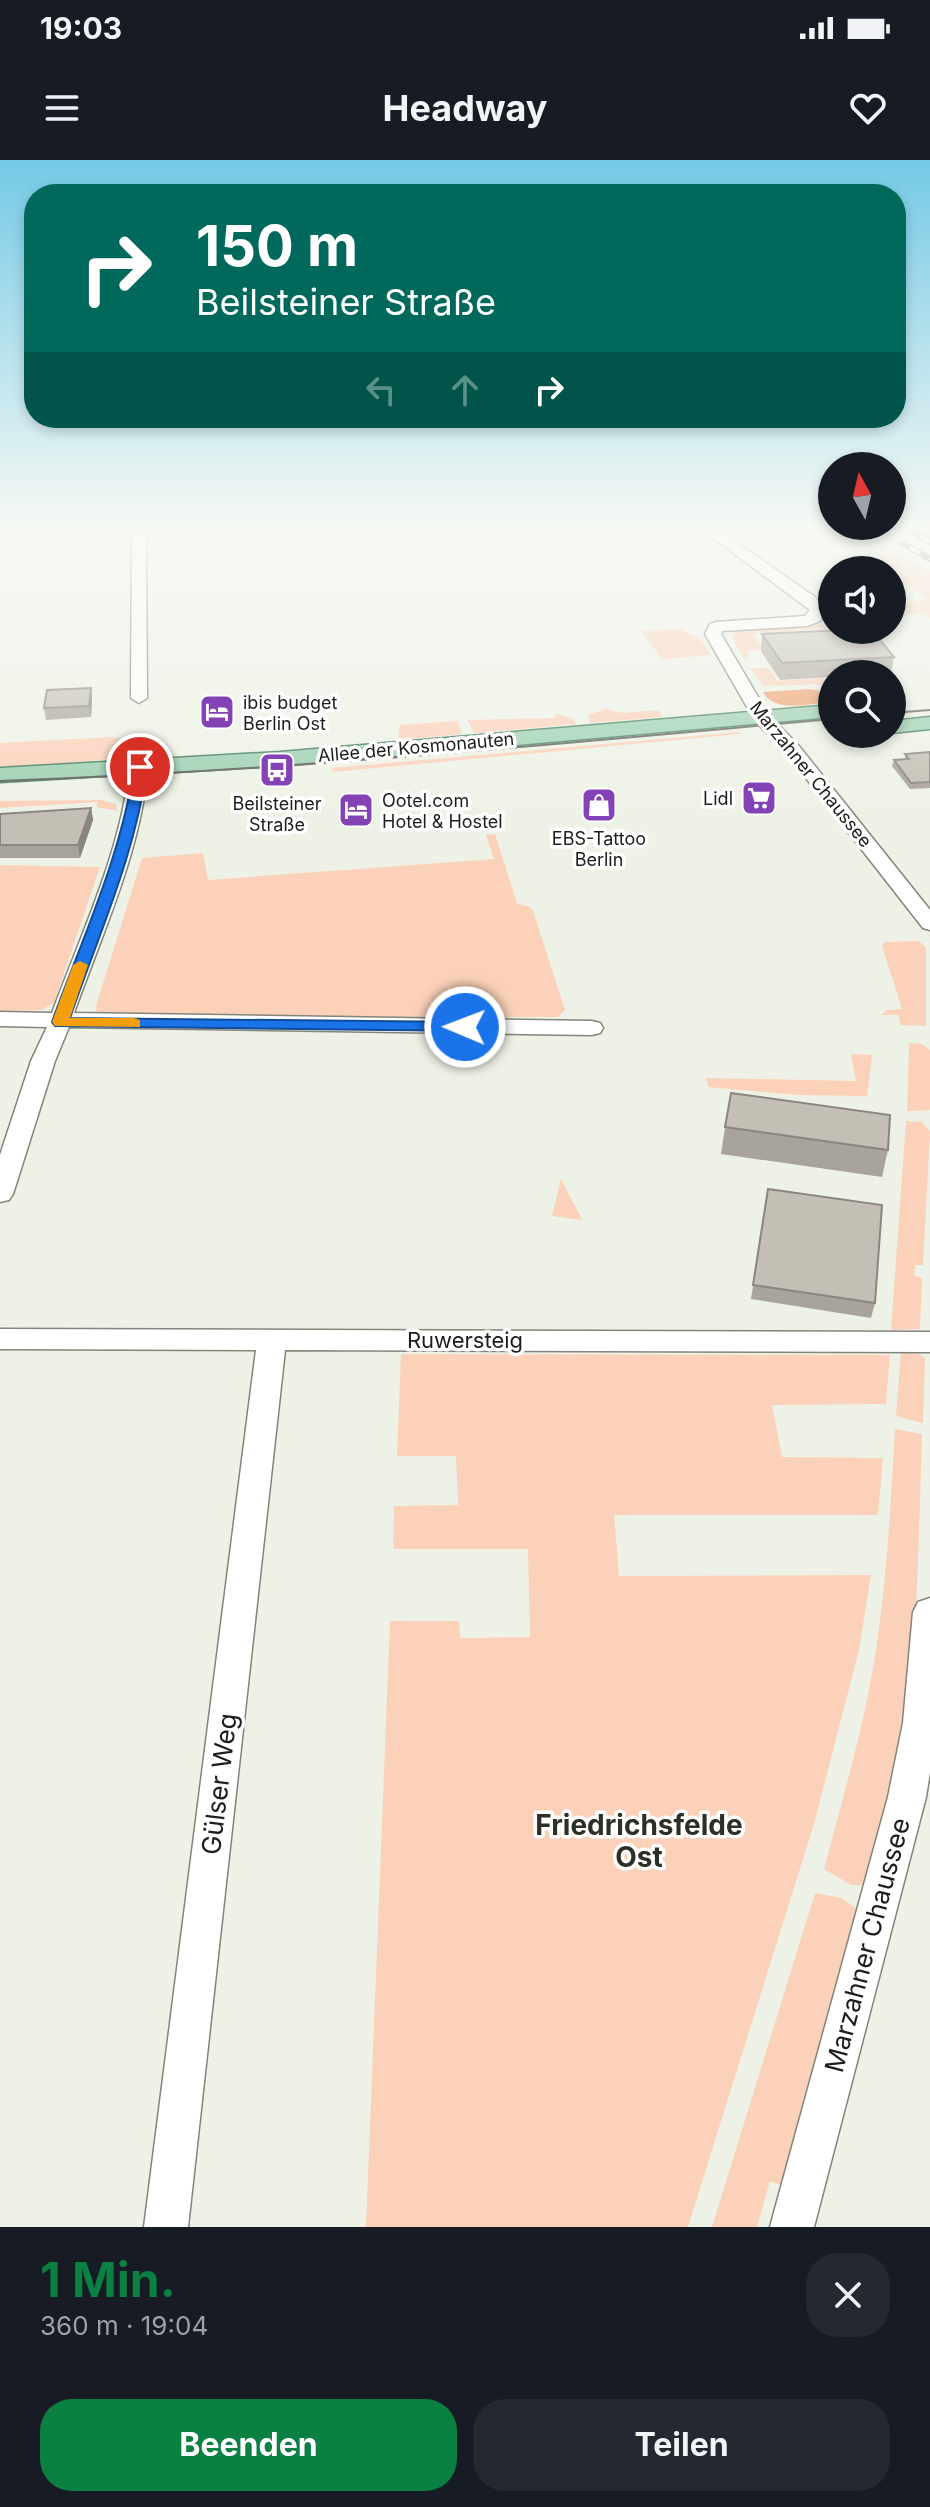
<!DOCTYPE html>
<html lang="de">
<head>
<meta charset="utf-8">
<style>
	:root { --surface:#171b24; --page:#242831; --text:#f1f3f6; --muted:#9ea1a6; --accent:#0b8043 }
	body { margin:0; font-family:Inter,sans-serif; background:var(--page); color:var(--text); height:100vh; display:flex; flex-direction:column; font-size:30px; white-space:nowrap }
	* { box-sizing:border-box; margin:0 }
	p { font-size:26px; color:var(--muted) }
	.icon { flex:none; width:44px; height:44px; fill:none; stroke:currentColor; stroke-width:2; stroke-linecap:round; stroke-linejoin:round }
	.map { position:relative; height:2067px; overflow:hidden }
	.sheet { display:flex; flex-direction:column; background:var(--surface); flex:1 }
	.sheet>* { flex:none }
	.banner { position:absolute; left:24px; top:24px; width:882px; height:244px; border-radius:32px; box-shadow:0 4px 12px #0003; background:#00695c; color:#fff; overflow:hidden }
	.needle { width:52px; rotate:352deg }
	.controls { position:absolute; left:818px; top:292px; display:grid; gap:16px }
	.controls a { display:grid; place-items:center; width:88px; height:88px; border-radius:50%; background:var(--surface); box-shadow:0 4px 12px #0003; font-size:40px }
	.pin { position:absolute; display:grid; place-items:center; width:68px; height:68px; color:#fff; margin:-34px; border:4px solid #fff; border-radius:50%; box-shadow:0 2px 8px #0007 }
	.me { position:absolute; width:88px; margin:-44px; rotate:271deg; stroke-linejoin:round; filter:drop-shadow(0 0 6px #0008) }
	.turn { display:flex; align-items:center; gap:28px; height:168px; padding:0 40px; font-size:36px }
	.turn .icon { width:104px; height:104px; stroke-width:2.5 }
	.turn b { display:block; font-size:56px; line-height:68px }
	.lanes { display:flex; align-items:center; height:76px; padding:0 40px; background:#0003; justify-content:center; gap:40px; direction:ltr }
	.lanes .off { opacity:.35 }
	.round { display:grid; place-items:center; flex:none; width:84px; height:84px; border-radius:32px; background:var(--page) }
	.headline { display:flex; align-items:center; justify-content:space-between; height:136px; padding:0 40px }
	h1 { font-size:48px; font-weight:700; line-height:60px; color:var(--accent) }
	.cta { display:flex; gap:16px; margin-top:auto; padding:16px 40px }
	.cta a { flex:1; height:92px; border-radius:32px; background:var(--accent); color:#fff; font-size:32px; font-weight:700; line-height:92px; text-align:center }
	.cta a+a { background:var(--page); color:var(--text) }
	.status { display:flex; justify-content:space-between; align-items:center; height:56px; padding:0 40px; background:var(--surface); direction:ltr }
	.status svg { height:22px; fill:currentColor }
	header { display:flex; justify-content:space-between; align-items:center; height:104px; padding:0 40px; background:var(--surface); font-size:36px; font-weight:700 }
	.map>svg:first-child { display:block }
</style>
</head>
<body>
<div class="status"><b>19:03</b><svg viewBox="0 0 49 12"><path d="M0 12V9h3v3zM5 12V6h3v6zM10 12V3h3v9zM15 12V0h3v12zM26 1h20v11H26zM47 4h2v5h-2z"/></svg></div>
<header><svg class="icon" aria-label="menu" viewBox="0 0 24 24"><path d="M4 6h16M4 12h16M4 18h16"/></svg>Headway<svg class="icon" aria-label="heart" viewBox="0 0 24 24"><path d="M12 20l-8-8c-3-5 5-10 8-4 3-6 11-1 8 4z"/></svg></header>
<div class="map">
<svg width="930" height="2067" viewBox="0 0 930 2067">
	<rect width="100%" height="100%" fill="#eef2e6"/>
	<!-- green -->
	<g fill="#fcd1b9">
		<polygon points="886,386 930,412 930,458 923,454 892,455 892,445 928,439 892,416 892,410 882,410 869,401 881,397 867,389"/>
		<polygon points="832,464 832,468 757,473 754,477 758,482 782,488 746,491 749,497 744,498 732,478 735,472 748,468"/>
		<polygon points="679,469 700,478 711,495 662,499 641,471"/>
		<polygon points="769,508 778,521 824,518 828,524 764,526 751,509"/>
		<polygon points="606,549 624,553 658,550 663,557 590,563 588,555"/>
		<polygon points="555,554 573,558 576,564 475,573 467,560 556,558"/>
		<polygon points="458,561 462,574 398,580 400,565"/>
		<polygon points="738,572 740,574 333,612 332,608"/>
		<polygon points="111,577 120,578 119,591 110,599 0,609 0,583"/>
		<polygon points="101,640 116,644 118,651 97,647 97,642 0,648 0,641"/>
		<polygon points="495,674 517,743 532,748 565,850 558,857 97,856 96,846 142,698 203,693 208,720 494,699 486,675"/>
		<polygon points="0,705 100,707 54,843 41,850 0,851"/>
		<polygon points="919,781 926,788 926,866 901,865 898,855 881,855 887,850 902,849 882,786 884,782"/>
		<polygon points="909,883 922,884 930,890 930,950 907,951"/>
		<polygon points="851,894 872,895 867,936 798,935 708,927 706,918 856,921"/>
		<polygon points="906,961 921,962 930,971 923,1105 915,1105 914,1116 922,1118 920,1169 891,1170"/>
		<polygon points="561,1019 582,1060 552,1056"/>
		<polygon points="901,1192 917,1193 925,1198 923,1263 896,1256"/>
		<polygon points="401,1194 890,1195 886,1244 772,1245 782,1297 883,1298 878,1355 614,1355 619,1416 871,1415 859,1490 814,1664 688,2067 366,2067 390,1461 459,1461 460,1478 530,1477 528,1389 393,1389 394,1346 458,1345 456,1296 397,1296"/>
		<path d="M895,1269L922,1274C919,1367 918,1461 907,1554C900,1612 882,1669 867,1725H851L824,1709C840,1648 858,1587 870,1525C886,1441 890,1355 895,1269Z"/>
		<polygon points="815,1733 842,1738 858,1750 782,2026 770,2021 757,2067 712,2067"/>
	</g>
	<!-- forest -->
	<path fill="#ee9d6d" d="M809,529L832,533V542C810,543 775,554 763,532Z"/>
	<g fill="none" stroke-linecap="round" stroke-linejoin="round">
		<defs>
			<g id="minor">
				<polygon points="132,366 271,366 264,370 146,376 147,538 139,543 131,538"/>
				<polygon points="697,366 713,366 815,437 826,449 820,461 807,466 722,471 721,474 768,554 799,586 930,750 930,770 923,768 787,594 755,561 705,474 710,464 716,462 805,456 810,450"/>
				<path d="M140,588L149,593C145,682 104,769 74,853L592,861L600,863L603,868L600,873L592,875L69,867L55,901L13,1034L9,1040L0,1042V995L31,901L47,867L0,866V852L52,853C83,769 125,683 131,593Z"/>
				<polygon points="0,1169 930,1172 930,1192 285,1190 188,2067 144,2067 256,1190 0,1189"/>
				<polygon points="930,1438 930,1612 926,1637 814,2067 770,2067 888,1637 903,1563 913,1452 918,1442"/>
			</g>
			<g id="major">
				<polygon points="832,545 832,557 280,606 0,622 0,608 280,592"/>
				<polygon points="930,557 930,569 892,573 892,561"/>
			</g>
		</defs>
		<!-- minor casing -->
		<use href="#minor" stroke="#82857a" stroke-width="3"/>
		<!-- major casing -->
		<use href="#major" stroke="#457e5c" stroke-width="3"/>
		<!-- minor -->
		<use href="#minor" fill="#fff" fill-rule="evenodd"/>
		<!-- major -->
		<use href="#major" fill="#9dd1b2" fill-rule="evenodd"/>
		<!-- tram -->
		<g stroke="#5d5f59" stroke-width="2">
			<polyline points="912,366 930,377"/>
			<polyline points="892,553 930,550"/>
			<path d="M0,621C278,611 555,584 832,559"/>
		</g>
		<defs>
			<g id="rail">
				<polyline points="872,366 930,399"/>
				<polyline points="903,366 930,382"/>
			</g>
		</defs>
		<!-- rail casing -->
		<use href="#rail" stroke="#5d5f59" stroke-width="6"/>
		<!-- rail -->
		<use href="#rail" stroke="#fff" stroke-width="4" stroke-dasharray="11" stroke-linecap="butt"/>
	</g>
	<!-- wall -->
	<g fill="#a9a49b">
		<polygon points="762,474 894,497 891,513 832,514 832,517 780,520 761,491"/>
		<polygon points="91,528 92,539 91,557 46,560 44,548"/>
		<polygon points="930,592 930,628 910,629 892,606 894,600 905,599 905,594"/>
		<polygon points="91,648 93,660 80,698 0,698 0,654"/>
		<polygon points="725,967 888,990 882,1017 721,994"/>
		<polygon points="768,1029 875,1143 871,1158 751,1139"/>
	</g>
	<!-- shaded-wall -->
	<g fill="#89867e">
		<polygon points="91,528 92,539 91,557 89,546"/>
		<polygon points="91,648 93,660 80,698 78,685"/>
	</g>
	<!-- building -->
	<g fill="#c4bfb4" stroke="#89867e" stroke-width="2">
		<polygon points="843,470 872,470 894,497 782,503 762,474"/>
		<polygon points="91,528 89,546 44,548 47,530"/>
		<polygon points="930,592 930,622 911,623 894,600 909,599 905,594"/>
		<polygon points="91,648 78,685 0,685 0,654"/>
		<polygon points="731,933 890,955 888,990 725,967"/>
		<polygon points="768,1029 882,1045 875,1143 753,1125"/>
	</g>
	<!-- sky -->
	<linearGradient id="sky" x2="0" y2="1"><stop stop-color="#74c9e6"/><stop offset="0.56" stop-color="#f7f9f4"/><stop offset="1" stop-color="#f7f9f4" stop-opacity="0"/></linearGradient>
	<rect width="930" height="655" fill="url(#sky)"/>
	<!-- route -->
	<path fill="#1a73e8" stroke="#114b97" stroke-width="2" d="M140,603L147,607C136,693 98,776 70,858L465,862L471,864V871L55,866L52,862C82,779 122,694 134,607Z"/>
	<!-- slow -->
	<polygon fill="#f59e0b" points="80,801 88,805 70,858 134,858 140,860 140,867 55,866 52,862 73,805"/>
	<!-- icons -->
	<defs>
		<symbol id="hotel-square" viewBox="-11 -11 22 22"><rect x="-9" y="-9" width="18" height="18" rx="4" fill="#8342b6" stroke="#fff"/><path d="M-6-4.5h1.5V1H6V5H4.5V3h-9V5H-6ZM-4 0a1.8 1.8 0 1 1 3.6 0ZM.5 0V-2.5h3Q6-2.5 6 0Z" fill="#fff"/></symbol>
		<symbol id="bus-square" viewBox="-11 -11 22 22"><rect x="-9" y="-9" width="18" height="18" rx="4" fill="#8342b6" stroke="#fff"/><path d="M-5-6H5V4H4V6H2V4H-2V6H-4V4H-5ZM-3.5-4V0h7V-4ZM-3.5 1.2v1.5H-2V1.2ZM2 1.2v1.5H3.5V1.2Z" fill="#fff"/></symbol>
		<symbol id="supermarket-square" viewBox="-11 -11 22 22"><rect x="-9" y="-9" width="18" height="18" rx="4" fill="#8342b6" stroke="#fff"/><path d="M-6-5.5h2.5l.6 2H6L4.5 2H-2.5L-4.4-4H-6ZM-1.5 3.2a1.3 1.3 0 1 0 .1 0ZM3 3.2a1.3 1.3 0 1 0 .1 0Z" fill="#fff"/></symbol>
		<symbol id="shop-square" viewBox="-11 -11 22 22"><rect x="-9" y="-9" width="18" height="18" rx="4" fill="#8342b6" stroke="#fff"/><path d="M-5-2.5h2.3a2.7 3.5 0 0 1 5.4 0H5L5.5 6h-11ZM-1.5-2.5h3a1.5 2.3 0 0 0-3 0Z" fill="#fff"/></symbol>
	</defs>
	<g fill-rule="evenodd">
		<use href="#hotel-square" x="197" y="532" width="40" height="40"/>
		<use href="#bus-square" x="257" y="590" width="40" height="40"/>
		<use href="#supermarket-square" x="739" y="618" width="40" height="40"/>
		<use href="#shop-square" x="579" y="625" width="40" height="40"/>
		<use href="#hotel-square" x="336" y="630" width="40" height="40"/>
	</g>
	<g text-anchor="middle" dominant-baseline="central" stroke-width="7" stroke-linejoin="round" paint-order="stroke">
		<!-- far-poi labels -->
		<g font-size="18" fill="#1d1e1a" stroke="#fff" text-anchor="start">
			<text x="243" y="542">ibis budget<tspan x="243" dy="21">Berlin Ost</tspan></text>
			<text x="733" y="638" text-anchor="end">Lidl</text>
			<text x="382" y="640">Ootel.com<tspan x="382" dy="21">Hotel &amp; Hostel</tspan></text>
			<text x="277" y="643" text-anchor="middle">Beilsteiner<tspan x="277" dy="21">Straße</tspan></text>
			<text x="599" y="678" text-anchor="middle">EBS-Tattoo<tspan x="599" dy="21">Berlin</tspan></text>
		</g>
		<!-- far-street labels -->
		<g font-size="18" fill="#1d1e1a" stroke="#fff">
			<text transform="translate(416 587) rotate(-5)">Allee der Kosmonauten</text>
			<text transform="translate(811 614) rotate(51)">Marzahner Chaussee</text>
		</g>
		<!-- street labels -->
		<g font-size="22" fill="#1d1e1a" stroke="#fff">
			<text x="465" y="1180">Ruwersteig</text>
		</g>
		<!-- near-street labels -->
		<g font-size="26" fill="#1d1e1a" stroke="#fff">
			<text transform="translate(219 1624) rotate(-83)">Gülser Weg</text>
			<text transform="translate(867 1785) rotate(-75)">Marzahner Chaussee</text>
		</g>
		<!-- near-neighbourhood labels -->
		<g font-size="28" font-weight="bold" fill="#2c2f26" stroke="#fff">
			<text x="639" y="1665">Friedrichsfelde<tspan x="639" dy="32">Ost</tspan></text>
		</g>
	</g>
</svg>
<div class="controls">
<a><svg class="needle" viewBox="-14 -14 28 28"><path d="M0-13l5 13h-10z" fill="#e53935"/><path d="M0 13l5-13h-10z" fill="#9ea1a6"/></svg></a>
<a><svg class="icon" aria-label="sound" viewBox="0 0 24 24"><path d="M4 9h4l5-4v14l-5-4H4zM17 9q2 3 0 6"/></svg></a>
<a><svg class="icon" aria-label="search" viewBox="0 0 24 24"><circle cx="10" cy="10" r="6"/><path d="M15 15l6 6"/></svg></a>
</div>
<div class="pin" style="left:140px;top:607px;background:#d93025"><svg class="icon" aria-label="arrive" viewBox="0 0 24 24"><path d="M6 21V4h12l-3 4 3 4H6"/></svg></div>
<svg class="me" style="left:465px;top:867px" viewBox="-20 -20 40 40"><circle r="17" fill="#1a73e8" stroke="#fff" stroke-width="3"/><path d="M0-11L8 9 0 5-8 9z" fill="#fff"/></svg>
<div class="banner">
<div class="turn"><svg class="icon" aria-label="right" viewBox="0 0 24 24"><path d="M7 20v-9h11M14 6l5 5-5 5"/></svg><div><b>150 m</b>Beilsteiner Straße</div></div>
<div class="lanes"><svg class="icon off" aria-label="left" viewBox="0 0 24 24"><path d="M17 20v-9H6M10 6l-5 5 5 5"/></svg><svg class="icon off" aria-label="ahead" viewBox="0 0 24 24"><path d="M12 20V5M6 11l6-6 6 6"/></svg><svg class="icon" aria-label="right" viewBox="0 0 24 24"><path d="M7 20v-9h11M14 6l5 5-5 5"/></svg></div>
</div>
</div>
<section class="sheet">
<div class="headline"><div><h1>1 Min.</h1><p>360 m · 19:04</p></div><a class="round"><svg class="icon" aria-label="close" viewBox="0 0 24 24"><path d="M6 6l12 12M18 6L6 18"/></svg></a></div>
<div class="cta"><a>Beenden</a><a>Teilen</a></div>
</section>
</body>
</html>
